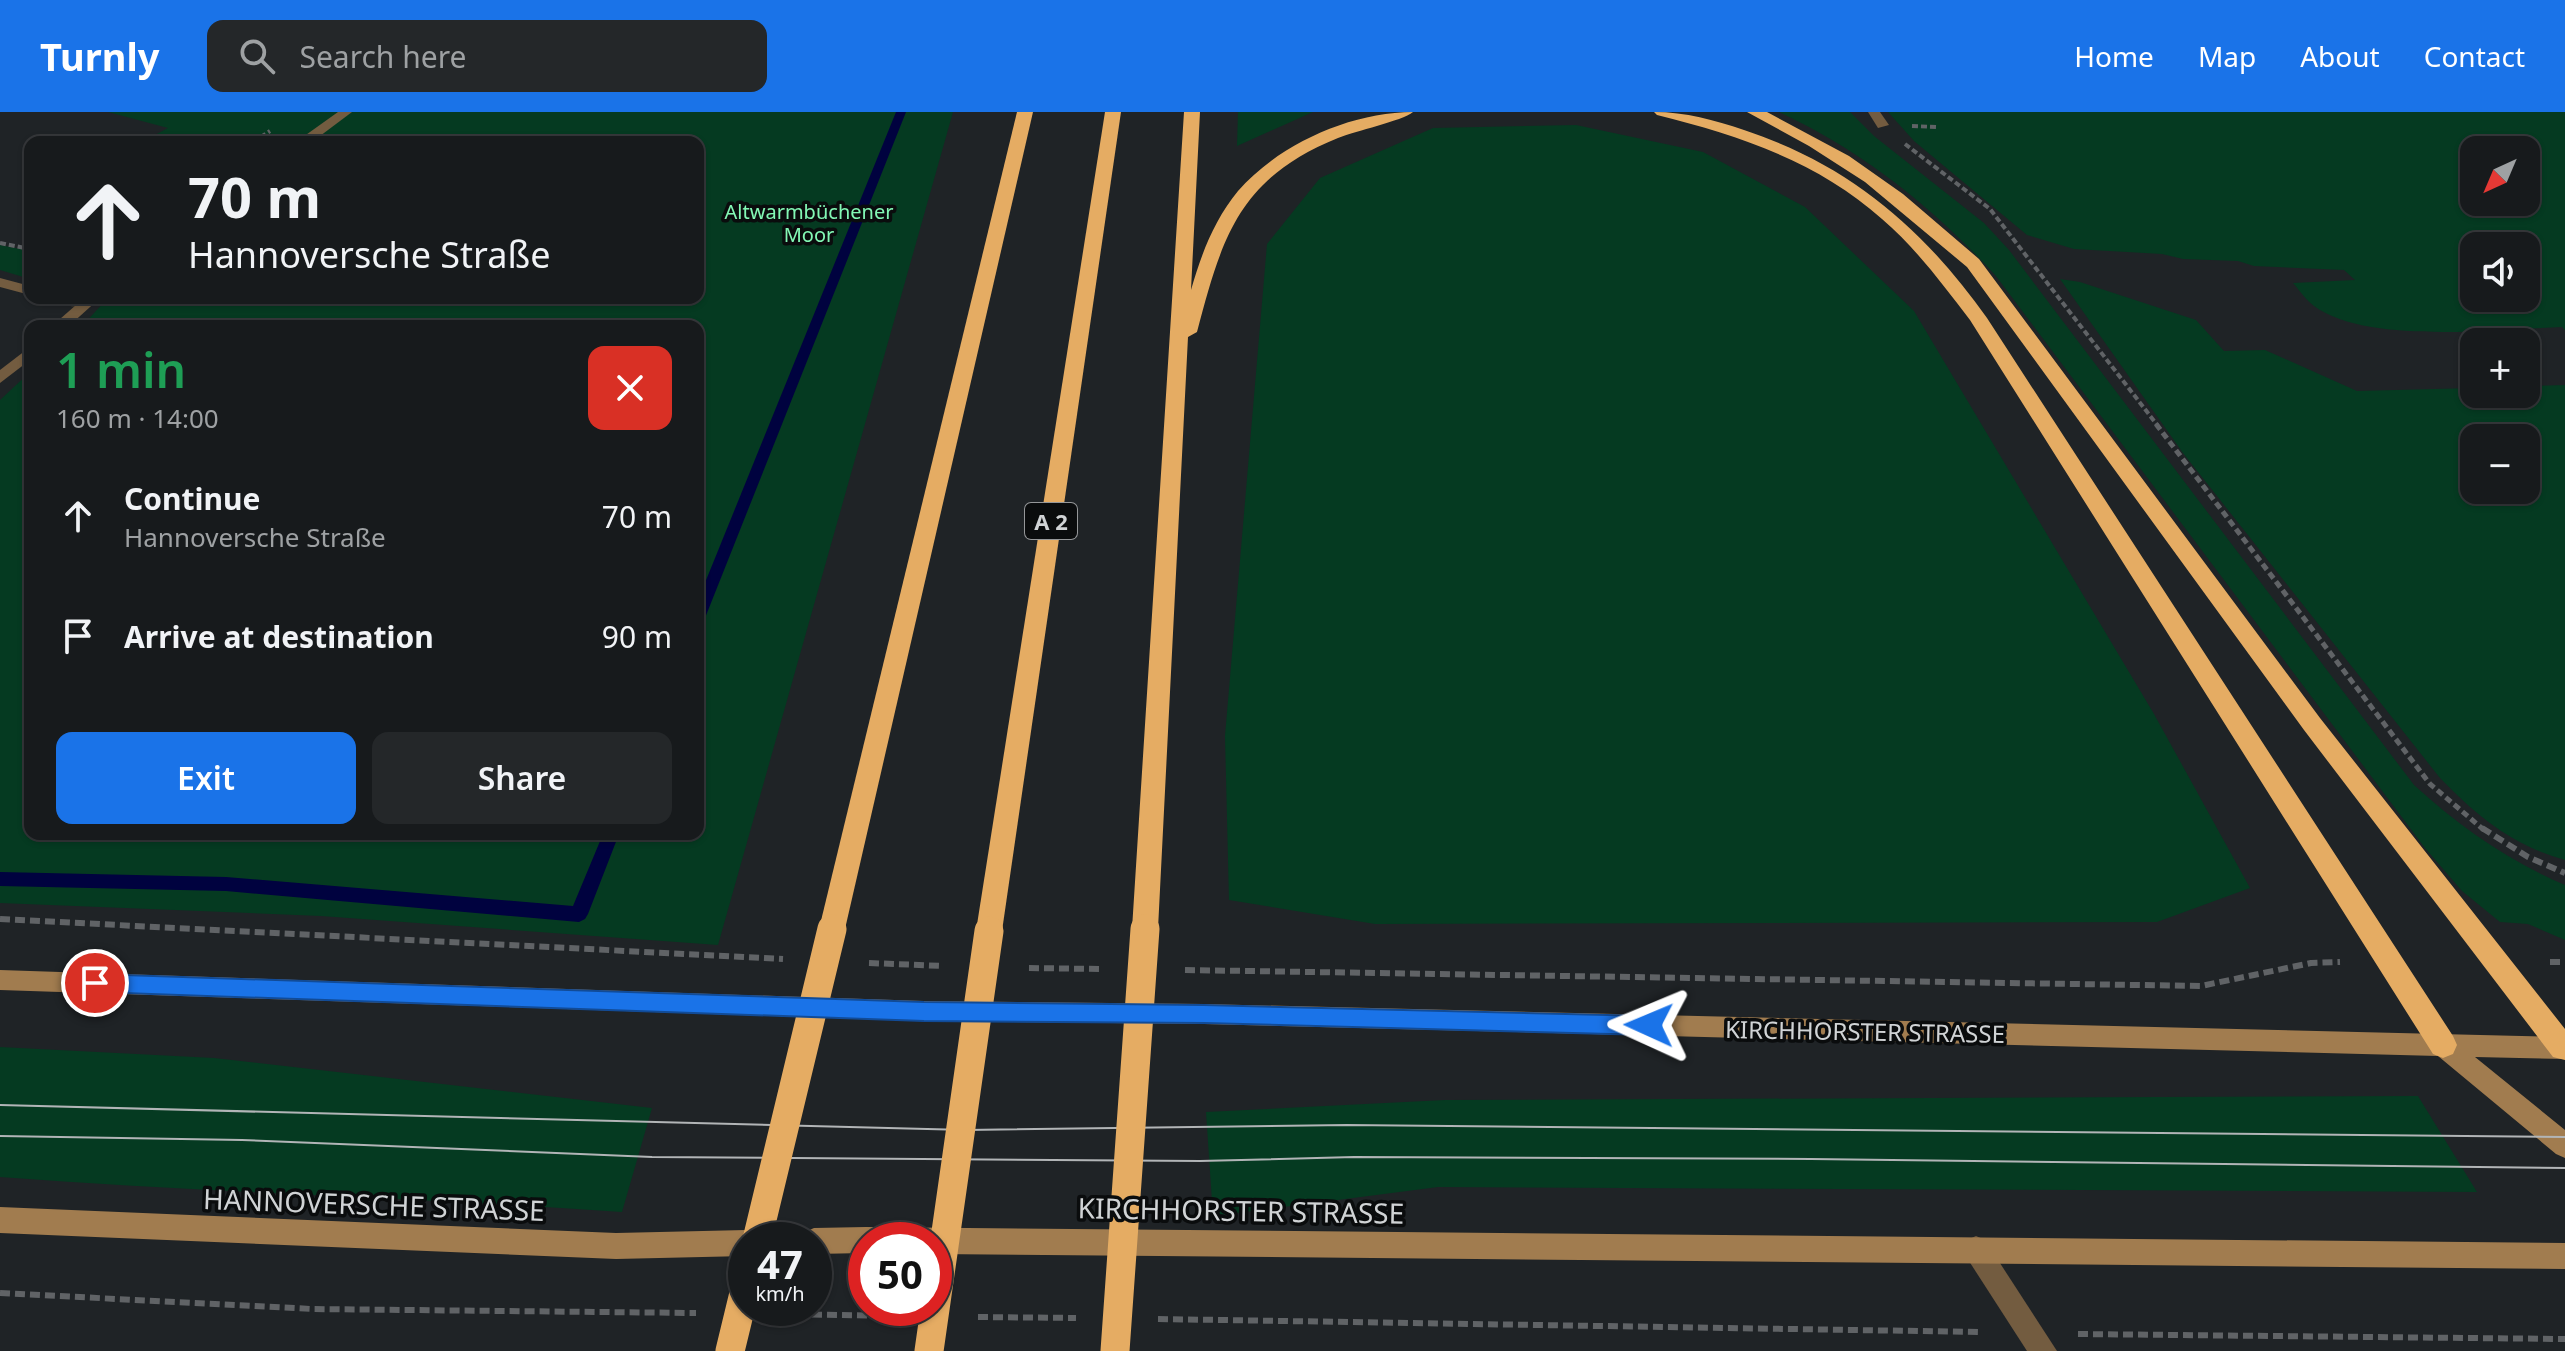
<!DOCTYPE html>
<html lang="en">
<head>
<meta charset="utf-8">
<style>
	:root { --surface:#171a1c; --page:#242729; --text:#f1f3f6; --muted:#9ea1a3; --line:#36383b; --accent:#1a73e8 }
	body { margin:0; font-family:"Noto Sans",sans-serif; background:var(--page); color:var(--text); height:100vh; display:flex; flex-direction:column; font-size:30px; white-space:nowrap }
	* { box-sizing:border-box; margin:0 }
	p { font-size:26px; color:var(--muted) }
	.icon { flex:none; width:44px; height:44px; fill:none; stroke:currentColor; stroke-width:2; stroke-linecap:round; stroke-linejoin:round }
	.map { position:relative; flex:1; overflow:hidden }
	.drawer { position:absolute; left:24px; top:208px; width:680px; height:520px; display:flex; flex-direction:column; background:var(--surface); border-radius:16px; box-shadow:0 2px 6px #0004,0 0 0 2px var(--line) }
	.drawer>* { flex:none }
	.guide { position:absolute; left:24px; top:24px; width:680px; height:168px; border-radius:16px; box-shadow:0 2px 6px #0004,0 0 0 2px var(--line); background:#171a1c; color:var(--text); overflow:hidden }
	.needle { width:52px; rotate:224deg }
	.controls { position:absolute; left:2460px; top:24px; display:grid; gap:16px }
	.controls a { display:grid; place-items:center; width:80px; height:80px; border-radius:16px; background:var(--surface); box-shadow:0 2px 6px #0004,0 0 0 2px var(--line); font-size:40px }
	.speed { position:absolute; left:728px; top:1110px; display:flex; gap:16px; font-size:40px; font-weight:700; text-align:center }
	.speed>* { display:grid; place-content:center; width:104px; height:104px; border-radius:50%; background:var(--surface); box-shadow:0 2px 6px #0004,0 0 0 2px var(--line); line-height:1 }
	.speed small { font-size:20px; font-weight:400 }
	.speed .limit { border:12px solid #d22; background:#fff; color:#111 }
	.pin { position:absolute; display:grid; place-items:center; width:68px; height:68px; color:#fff; margin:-34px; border:4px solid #fff; border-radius:50%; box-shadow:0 2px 8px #0007 }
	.me { position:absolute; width:88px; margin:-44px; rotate:271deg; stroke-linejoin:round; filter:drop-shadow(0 0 6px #0008) }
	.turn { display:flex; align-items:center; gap:28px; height:168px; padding:0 32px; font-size:36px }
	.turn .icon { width:104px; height:104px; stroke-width:2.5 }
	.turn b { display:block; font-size:56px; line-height:68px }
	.round { display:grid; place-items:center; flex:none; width:84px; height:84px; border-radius:16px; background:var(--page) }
	.head { display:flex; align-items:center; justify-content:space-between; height:136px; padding:0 32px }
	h1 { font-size:48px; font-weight:600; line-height:60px; color:#1e9e55 }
	.primary-button { display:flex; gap:16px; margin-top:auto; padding:16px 32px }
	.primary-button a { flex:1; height:92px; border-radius:16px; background:var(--accent); color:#fff; font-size:32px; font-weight:600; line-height:92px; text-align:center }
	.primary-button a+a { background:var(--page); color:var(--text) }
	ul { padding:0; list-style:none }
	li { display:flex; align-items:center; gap:24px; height:120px; padding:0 32px }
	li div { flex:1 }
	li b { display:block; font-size:30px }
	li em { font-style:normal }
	header { display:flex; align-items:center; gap:48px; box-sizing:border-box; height:112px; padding:0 40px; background:var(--accent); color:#fff }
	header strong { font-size:38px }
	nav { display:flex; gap:44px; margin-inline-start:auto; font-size:28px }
	.search { width:560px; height:72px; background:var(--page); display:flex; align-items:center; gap:20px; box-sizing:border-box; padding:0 28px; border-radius:16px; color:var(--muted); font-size:30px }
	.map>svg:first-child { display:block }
</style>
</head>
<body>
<header>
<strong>Turnly</strong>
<div class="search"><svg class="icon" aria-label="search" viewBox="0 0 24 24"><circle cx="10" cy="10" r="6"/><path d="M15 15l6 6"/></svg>Search here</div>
<nav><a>Home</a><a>Map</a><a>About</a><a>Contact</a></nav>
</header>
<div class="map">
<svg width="2565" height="1239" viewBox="0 0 2565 1239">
	<rect width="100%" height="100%" fill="#1f2326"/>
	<!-- green -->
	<g fill="#053a21" fill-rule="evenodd">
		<polygon points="108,0 953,0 718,833 321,804 0,791 0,288 30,260 30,722 698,722 698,214 82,214 108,186 698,186 698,30 142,30 168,16"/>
		<polygon points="1238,0 1313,0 1237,34"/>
		<path d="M1779,0H1850L1874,24L1984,111L2009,138L2414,673C2460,715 2507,748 2565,773V828L2528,812L2500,810L2462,779L2425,736L1996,164C1933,95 1864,40 1779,0Z"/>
		<path d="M1888,0H2565V218L2562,215C2497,217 2367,233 2314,194C2306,188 2300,179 2293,171L2355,168L2344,158L2254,154L2238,149L2183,147L2162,142L2074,137L2027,123L1914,29ZM2474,38H2526V90H2474ZM2474,134H2526V186H2474Z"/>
		<polygon points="1576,13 1703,40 1805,95 1914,199 2154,602 2250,776 2157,810 1375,812 1229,788 1225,624 1267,132 1320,66 1433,16"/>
		<polygon points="0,133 30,139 30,167 0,158"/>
		<path d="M2060,167L2080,170L2196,208L2224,239L2265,238L2357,279L2474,276V282H2526V274L2565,273V748C2512,733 2478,705 2440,666L2183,341ZM2474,326H2526V378H2474Z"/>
		<path d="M0,935L214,946L652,996L622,1100C415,1085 207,1081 0,1065Z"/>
		<polygon points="2418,984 2477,1080 1438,1075 1213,1104 1206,1000 1445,988"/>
	</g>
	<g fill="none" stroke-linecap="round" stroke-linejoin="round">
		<!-- stream -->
		<g fill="#00023f" fill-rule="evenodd">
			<polygon points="896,0 906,0 705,506 698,511 698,488"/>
			<polygon points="603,722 619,722 588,802 585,807 579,810 226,779 0,774 0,760 226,765 573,794"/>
		</g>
		<!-- path-far2 -->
		<g stroke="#606366" stroke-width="4" stroke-dasharray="6 3" stroke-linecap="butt">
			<polyline points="1912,14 1936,15"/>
			<polyline points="253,30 270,19"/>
			<polyline points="1905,32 1990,97 2158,314"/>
			<polyline points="0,131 30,137"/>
		</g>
		<!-- path-far1 -->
		<polyline stroke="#606366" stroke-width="5" stroke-dasharray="7 4" stroke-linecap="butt" points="2156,312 2430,672 2484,718"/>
		<!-- path -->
		<g stroke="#606366" stroke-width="6" stroke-dasharray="10 5" stroke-linecap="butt">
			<polyline points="2482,716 2528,745 2565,761"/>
			<polyline points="0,807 783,847"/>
			<polyline points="2550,850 2565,850"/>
			<polyline points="869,851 943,854"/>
			<polyline points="1029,856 1099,857"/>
			<polyline points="1185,858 2201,874 2311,851 2340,850"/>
			<polyline points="0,1181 312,1197 696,1201"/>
			<polyline points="782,1202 892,1204"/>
			<polyline points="978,1205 1076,1206"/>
			<polyline points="1158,1207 1980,1220"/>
			<polyline points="2078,1222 2565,1227"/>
		</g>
		<!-- service -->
		<g fill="#735c40" fill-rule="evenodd">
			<polygon points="0,166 30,174 30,183 0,175"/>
			<path d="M46,186H90L95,190C84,198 56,194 46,186Z"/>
			<polygon points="1976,1124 1985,1128 2057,1239 2027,1239 1967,1146 1963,1137 1967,1128"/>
		</g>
		<!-- minor -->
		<g fill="#735c40" fill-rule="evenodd">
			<polygon points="338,0 352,0 312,30 296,30"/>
			<polygon points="1868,0 1880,0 1889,13 1878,16"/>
			<polygon points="84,186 100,186 69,214 52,214"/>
			<polygon points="30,235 30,248 0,271 0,258"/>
		</g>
		<!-- secondary -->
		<g fill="#a17c4f" fill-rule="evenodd">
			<polygon points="0,858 924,889 1204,892 2565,925 2565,947 2475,945 2565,1018 2565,1046 2556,1042 2438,944 1204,912 924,909 0,878"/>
			<polygon points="0,1095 616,1121 746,1118 755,1122 758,1128 746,1128 746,1144 616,1147 0,1121"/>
			<polygon points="866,1115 2565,1131 2565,1157 934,1142 934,1128 866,1128 866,1141 814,1142 814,1128 801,1128 805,1120 814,1116"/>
		</g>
		<!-- motorway -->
		<g fill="#e5ac63" fill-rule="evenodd">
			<polygon points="1017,0 1033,0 845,817 841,825 832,828 823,825 819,817"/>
			<polygon points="1105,0 1121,0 1002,819 998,827 989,830 980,827 976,819"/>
			<path d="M1184,0H1200L1191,178C1201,143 1214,108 1238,79C1279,32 1351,0 1413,0C1402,9 1355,19 1338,26C1239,66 1222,125 1197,220L1188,225L1158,817L1154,825L1145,828L1136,825L1132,817Z"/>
			<path d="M1654,0C1686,0 1714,8 1744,18C1850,53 1923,116 1987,206L2453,924L2457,933L2453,942L2443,946L2433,942L1970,208C1943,173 1916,136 1882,107C1819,50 1738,23 1657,3Z"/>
			<polygon points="1747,0 1767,0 1849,44 1903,82 1979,147 2320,606 2565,917 2565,948 2553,945 2304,618 1967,155 1865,70 1809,34"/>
		</g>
		<!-- tram -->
		<g stroke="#b2b5b7" stroke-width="2">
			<polyline points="0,993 966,1018 1347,1013 2565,1025"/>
			<polyline points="0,1024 242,1028 652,1045 1200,1049 1354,1045 1811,1047 2565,1056"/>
		</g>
		<!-- motorway-bridge -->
		<g stroke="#e5ac63" stroke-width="29">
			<polyline points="757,1128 832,817"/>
			<polyline points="730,1239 746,1173"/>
			<polyline points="929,1239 989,819"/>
			<polyline points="1115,1239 1145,817"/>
		</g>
	</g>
	<!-- route -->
	<polygon fill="#1a73e8" stroke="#114b97" stroke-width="2" points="95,862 924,890 1204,893 1649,904 1656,906 1659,913 1656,920 1649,923 1204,911 924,909 95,880 87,878 84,871 87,864"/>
	<g text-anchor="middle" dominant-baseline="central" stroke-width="7" stroke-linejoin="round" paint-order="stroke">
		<!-- far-park labels -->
		<g font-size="20" fill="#83f8b5" stroke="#0a0c0d">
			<text x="809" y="99">Altwarmbüchener<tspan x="809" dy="23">Moor</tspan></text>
		</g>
		<!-- shield labels -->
		<rect fill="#0a0c0d" stroke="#959799" stroke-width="2" x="1025" y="391" width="52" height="36" rx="6"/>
		<g font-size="22" font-weight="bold" fill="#d0d3d5">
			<text x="1051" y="409">A 2</text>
		</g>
		<!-- street labels -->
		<g font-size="24" fill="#d0d3d5" stroke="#0a0c0d">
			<text transform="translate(1865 919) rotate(1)">KIRCHHORSTER STRASSE</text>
		</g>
		<!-- near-street labels -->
		<g font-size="28" fill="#d0d3d5" stroke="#0a0c0d">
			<text transform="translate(374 1092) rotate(2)">HANNOVERSCHE STRASSE</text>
			<text transform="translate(1241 1098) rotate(1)">KIRCHHORSTER STRASSE</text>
		</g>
	</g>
</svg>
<div class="controls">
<a><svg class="needle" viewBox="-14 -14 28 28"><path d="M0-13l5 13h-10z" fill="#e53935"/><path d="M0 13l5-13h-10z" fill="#9ea1a3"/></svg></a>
<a><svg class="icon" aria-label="sound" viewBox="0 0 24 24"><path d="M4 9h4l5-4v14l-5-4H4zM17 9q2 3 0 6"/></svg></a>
<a>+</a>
<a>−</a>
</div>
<div class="speed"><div>47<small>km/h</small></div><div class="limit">50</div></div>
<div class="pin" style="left:95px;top:871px;background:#d93025"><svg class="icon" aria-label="arrive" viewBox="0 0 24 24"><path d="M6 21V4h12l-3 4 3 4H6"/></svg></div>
<svg class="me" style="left:1649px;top:913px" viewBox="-20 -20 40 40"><path d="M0-17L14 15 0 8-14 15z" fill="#1a73e8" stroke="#fff" stroke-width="4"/></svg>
<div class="guide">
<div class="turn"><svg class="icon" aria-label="ahead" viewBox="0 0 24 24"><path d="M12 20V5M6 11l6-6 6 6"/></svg><div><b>70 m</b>Hannoversche Straße</div></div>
</div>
<section class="drawer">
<div class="head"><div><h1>1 min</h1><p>160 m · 14:00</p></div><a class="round" style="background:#d93025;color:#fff"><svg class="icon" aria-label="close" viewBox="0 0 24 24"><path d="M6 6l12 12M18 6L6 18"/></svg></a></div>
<ul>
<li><svg class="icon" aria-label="ahead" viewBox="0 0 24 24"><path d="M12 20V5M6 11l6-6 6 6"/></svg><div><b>Continue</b><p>Hannoversche Straße</p></div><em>70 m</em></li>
<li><svg class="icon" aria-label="arrive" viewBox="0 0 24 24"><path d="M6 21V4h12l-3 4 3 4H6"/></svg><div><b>Arrive at destination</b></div><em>90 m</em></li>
</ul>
<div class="primary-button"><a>Exit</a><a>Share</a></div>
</section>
</div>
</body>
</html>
